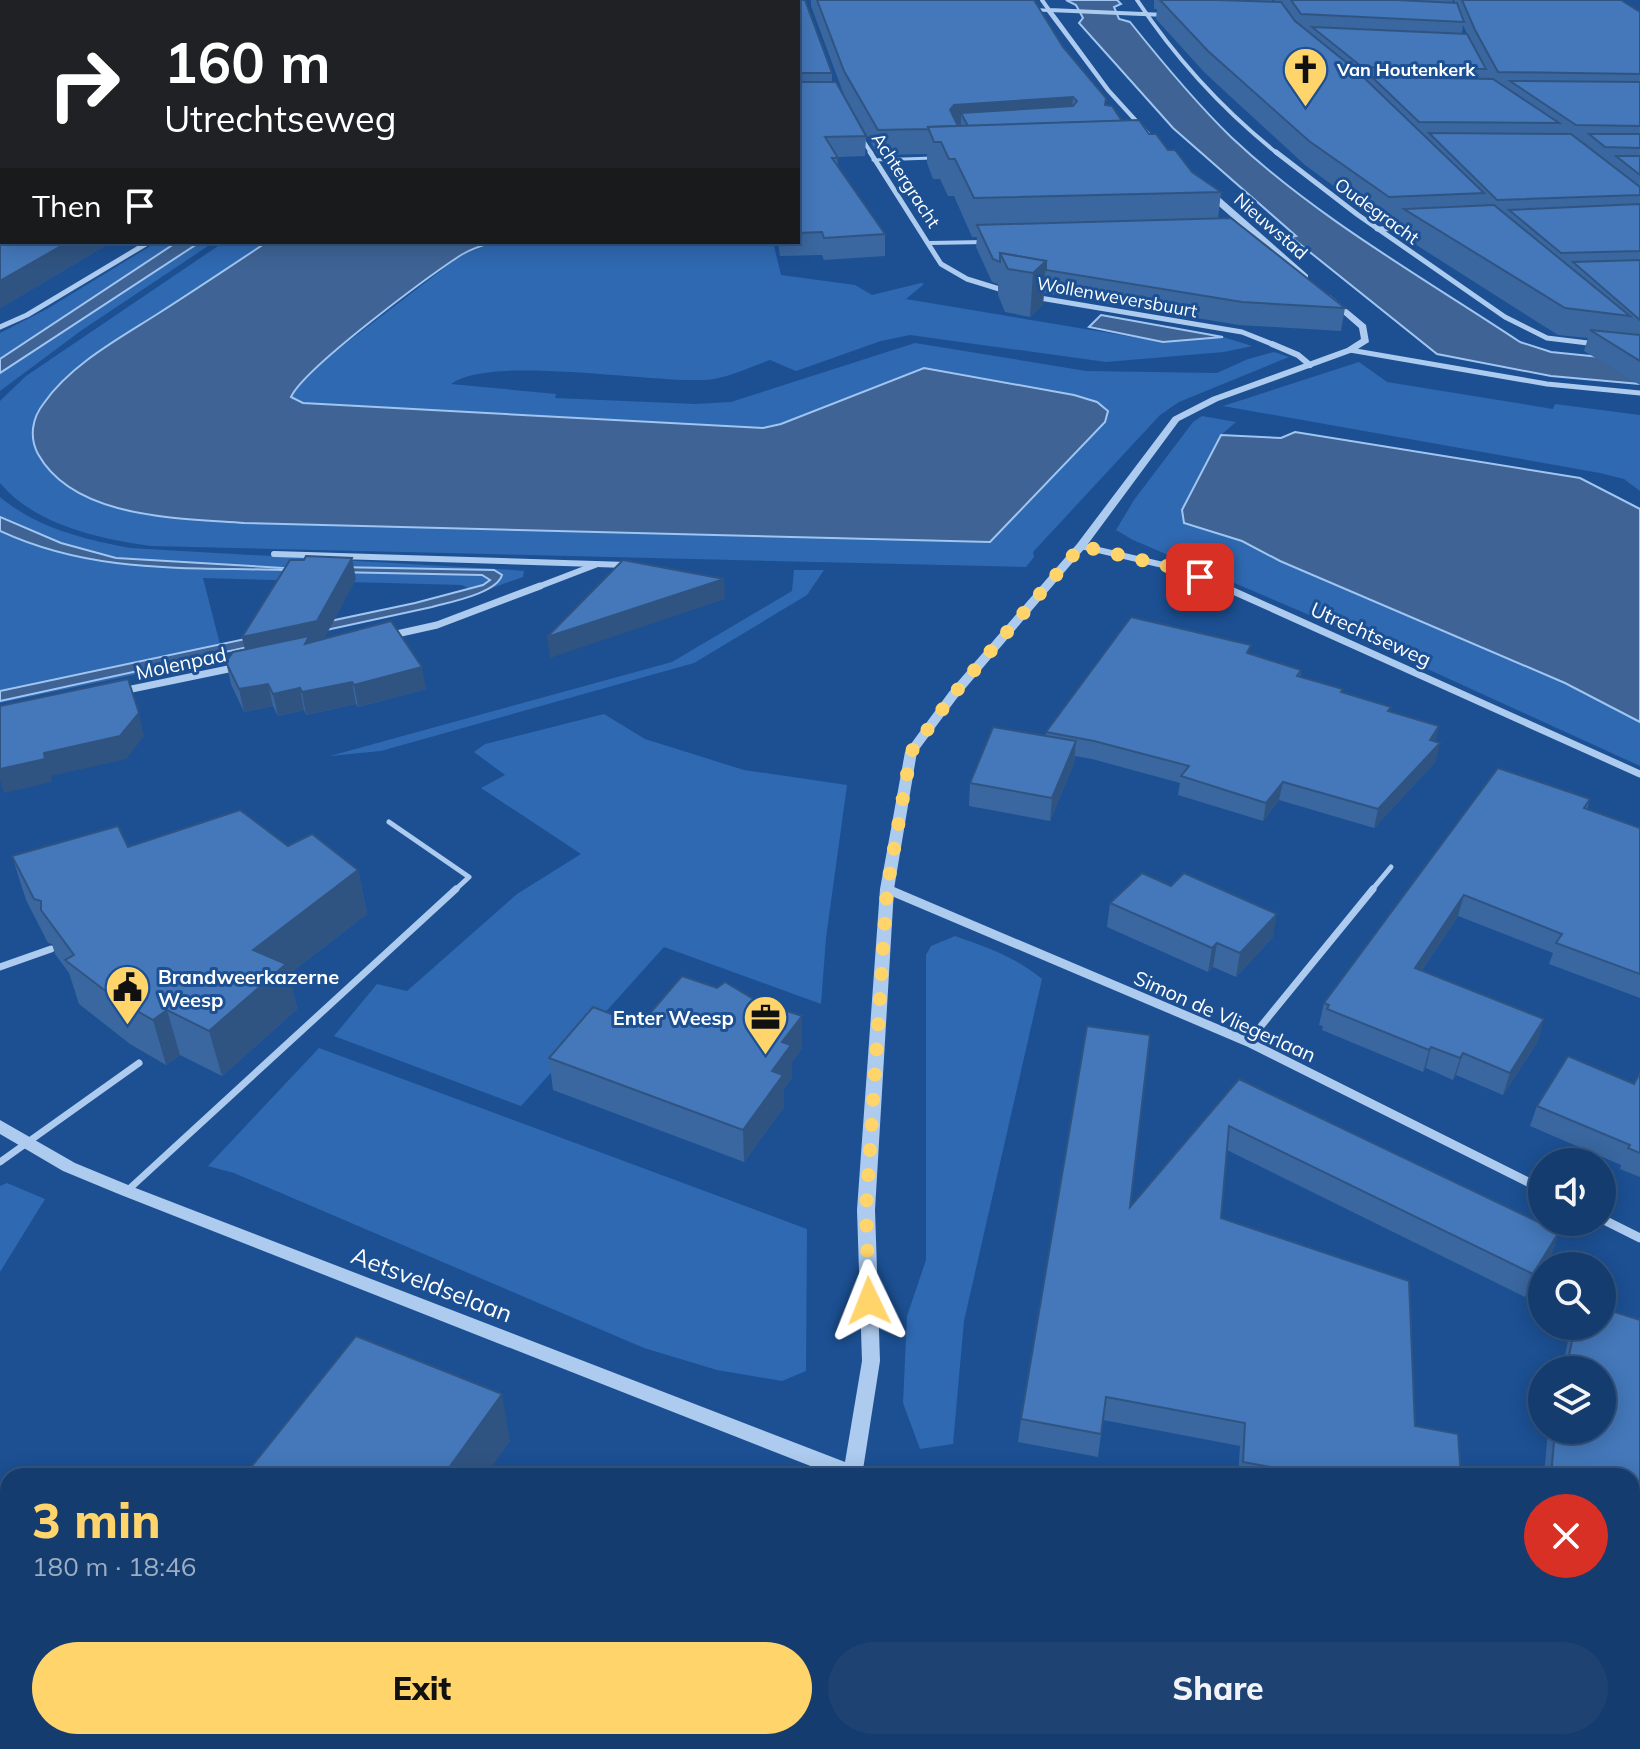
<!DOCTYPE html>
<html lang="en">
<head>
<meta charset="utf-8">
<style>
	:root { --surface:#153c6e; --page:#1e4373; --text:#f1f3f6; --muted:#9dadc2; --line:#345681; --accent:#ffd56b }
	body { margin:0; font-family:Mulish,sans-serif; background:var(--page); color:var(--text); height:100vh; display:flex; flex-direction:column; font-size:30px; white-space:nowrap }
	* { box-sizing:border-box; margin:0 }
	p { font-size:26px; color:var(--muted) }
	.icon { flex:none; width:44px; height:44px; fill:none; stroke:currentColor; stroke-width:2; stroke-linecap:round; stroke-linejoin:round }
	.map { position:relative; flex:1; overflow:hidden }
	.drawer { position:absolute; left:0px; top:1468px; width:1640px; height:282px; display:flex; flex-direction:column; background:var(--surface); border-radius:24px 24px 0 0; box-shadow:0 4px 20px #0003,0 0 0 2px var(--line) }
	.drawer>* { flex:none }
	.top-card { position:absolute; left:0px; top:0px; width:800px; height:244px; box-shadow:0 4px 20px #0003,0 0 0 2px var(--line); background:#202124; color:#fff; overflow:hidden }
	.fabs { position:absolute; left:1528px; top:1148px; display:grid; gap:16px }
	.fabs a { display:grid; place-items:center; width:88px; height:88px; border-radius:50%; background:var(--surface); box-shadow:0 4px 20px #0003,0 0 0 2px var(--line); font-size:40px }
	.pin { position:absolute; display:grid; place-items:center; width:68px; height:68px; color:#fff; margin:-34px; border-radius:16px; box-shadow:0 4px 12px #0006 }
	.me { position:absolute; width:88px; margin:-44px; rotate:358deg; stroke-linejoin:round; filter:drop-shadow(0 0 6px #0008) }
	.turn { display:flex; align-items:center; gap:28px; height:168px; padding:0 32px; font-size:36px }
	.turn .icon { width:104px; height:104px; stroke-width:2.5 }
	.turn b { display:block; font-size:56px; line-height:68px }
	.then { display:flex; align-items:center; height:76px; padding:0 32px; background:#0003; gap:16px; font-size:30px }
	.round { display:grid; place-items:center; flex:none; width:84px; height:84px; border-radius:42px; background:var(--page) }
	.overview { display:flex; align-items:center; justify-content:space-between; height:136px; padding:0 32px }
	h1 { font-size:48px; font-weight:800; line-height:60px; color:var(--accent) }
	.cta { display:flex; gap:16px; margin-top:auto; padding:16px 32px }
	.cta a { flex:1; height:92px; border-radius:48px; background:var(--accent); color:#111; font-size:32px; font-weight:800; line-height:92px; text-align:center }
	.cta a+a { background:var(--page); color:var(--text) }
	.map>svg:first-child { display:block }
</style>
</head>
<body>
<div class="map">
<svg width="1640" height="1749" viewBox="0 0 1640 1749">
	<rect width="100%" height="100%" fill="#1c5093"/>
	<!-- green -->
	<g fill="#2f69b1">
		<polygon points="157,242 214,242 82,330 0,391 0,333 47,309"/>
		<path d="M224,242H267L198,288L66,485L94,499L145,515L244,523L990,542L1105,422L1107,411L1097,402L924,368L781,424L763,428L333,407L303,403L291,397L296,388L328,357L460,256L495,242H773L781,275L855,285L872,295L921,283L924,284L906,299L1163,342L1223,337L1252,346L1224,352L1106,362L910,335L881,341L796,371L770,360C747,368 725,380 700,380C645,382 490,355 451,384L556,394L555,398L695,404L731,402L915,343L1086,371L1217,373L1248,359L1274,352L1289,357L1179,402L1160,415L1033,552L1034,557L1026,567L151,546C100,539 35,525 0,483V401L26,376Z"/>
		<polygon points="1359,362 1387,382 1553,409 1555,404 1640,415 1640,491 1624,479 1600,473 1223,406"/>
		<polygon points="1202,416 1236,422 1221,435 1182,510 1185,523 1242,541 1280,561 1565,683 1640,722 1640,766 1307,614 1133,540 1116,530 1134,500 1193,422"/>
		<path d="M0,497C37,528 83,539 130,548L513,570L524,571L523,577L478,593L462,585L203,578L223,656L0,703Z"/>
		<polygon points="794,570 824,570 807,595 694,663 381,751 330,756 672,662 792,591"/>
		<polygon points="604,714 645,739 744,770 847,785 826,938 821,1004 664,947 521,1106 334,1036 377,984 407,991 517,894 581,854 481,788 505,775 474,752 485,744"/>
		<path d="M955,936C986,947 1016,957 1042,979L964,1321L953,1444L920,1449L903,1403L907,1316L926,1260V955L931,946Z"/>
		<polygon points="319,1048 807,1229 806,1371 782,1381 717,1370 644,1348 234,1173 208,1166"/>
		<polygon points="7,1183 45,1199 0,1272 0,1186"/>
	</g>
	<!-- water -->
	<g fill="#3e6394" stroke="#a0c5f1" stroke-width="2">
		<path d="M1066,0H1117L1121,4L1114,7L1119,19L1130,22C1162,62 1194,101 1231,137C1317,218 1422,277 1520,342L1551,352L1640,361V384L1551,376L1437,354L1291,237L1296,236L1173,128L1079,23L1083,18L1076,5Z"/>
		<polygon points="177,242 200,242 0,373 0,359"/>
		<path d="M267,242H495C483,245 471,249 461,255C429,276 304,368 291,397L303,403L763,428L781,424L924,368L1074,395L1097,402L1108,411L1105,422L990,542L244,523C179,518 74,519 38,454C29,437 32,418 44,403C71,364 120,338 159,313C195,290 231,266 267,242Z"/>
		<polygon points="1101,315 1223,337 1163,342 1089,327"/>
		<polygon points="1295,432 1580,478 1640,509 1640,722 1565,683 1280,561 1242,541 1184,523 1182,510 1221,435 1281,438"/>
		<path d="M0,517L61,543L116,558L285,568L283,570C184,567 93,574 0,531Z"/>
		<path d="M336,567L494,570L502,575C497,593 450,602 432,607L0,701V691L415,603L483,585L490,580L482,575L334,572Z"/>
	</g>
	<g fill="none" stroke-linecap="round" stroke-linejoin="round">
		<!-- service-far2 -->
		<polyline stroke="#adcbef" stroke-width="3" points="873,160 933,158"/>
		<!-- service-far1 -->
		<g stroke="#adcbef" stroke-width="5">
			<polyline points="389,822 469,877 454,891"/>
			<polyline points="1371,891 1391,867"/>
		</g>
		<!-- service -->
		<g stroke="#adcbef" stroke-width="7">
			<polyline points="0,967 51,949"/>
			<polyline points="1248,1042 1373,889"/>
			<polyline points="0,1162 139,1063"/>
			<polyline points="128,1190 456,889"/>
		</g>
		<!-- pedestrian-far1 -->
		<polyline stroke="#adcbef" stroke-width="4" points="930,243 984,242"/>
		<!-- pedestrian -->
		<polyline stroke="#adcbef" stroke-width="5" points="1350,350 1547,384 1640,393"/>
		<!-- minor-far5 -->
		<g stroke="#adcbef" stroke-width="4">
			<polyline points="1042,0 1049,10 1166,15"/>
			<path d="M1137,0C1176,59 1223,110 1278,154"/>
			<polyline points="862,139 872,154"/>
		</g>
		<!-- minor-far4 -->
		<g stroke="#adcbef" stroke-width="5">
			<polyline points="870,152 941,264 967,279 1009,292"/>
			<polyline points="1276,152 1358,215 1505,317 1547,338 1596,344"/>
			<polyline points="1377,229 1411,228"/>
			<polyline points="1034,297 1242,332 1277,346"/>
			<polyline points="0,327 27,315 149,242"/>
		</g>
		<!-- minor-far3 -->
		<g stroke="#adcbef" stroke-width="6">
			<polyline points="1272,344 1298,355 1310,365"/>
			<polyline points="1081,546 1176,568 1227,588"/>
			<polyline points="274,554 627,565"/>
			<polyline points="535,588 595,565"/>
		</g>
		<!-- minor-far2 -->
		<g stroke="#adcbef" stroke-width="7">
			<polyline points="1222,586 1640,774"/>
			<polyline points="392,635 437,625 540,586"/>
			<polyline points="122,691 238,667"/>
			<polyline points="887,889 892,891"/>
		</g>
		<!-- minor-far1 -->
		<g stroke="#adcbef" stroke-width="9">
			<polyline points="887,889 1248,1042 1542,1189"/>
			<polyline points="1602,1219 1640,1238"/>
		</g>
		<!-- minor -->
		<g stroke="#adcbef" stroke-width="11">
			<polyline points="1632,1651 1640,1653"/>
			<polyline points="865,1742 865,1749"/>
		</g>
		<!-- tertiary -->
		<g fill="#adcbef" fill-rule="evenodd">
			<polygon points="1021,7 1051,9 1110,89 1150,133 1150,135 1146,135 1106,91 1047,12 1019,10"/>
			<polygon points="1203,188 1209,188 1308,275 1308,279 1302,279 1203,192"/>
			<polygon points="1330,295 1366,325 1369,342 1353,352 1218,401 1179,421 1085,548 957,698 917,752 894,889 875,1210 880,1361 862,1476 836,1476 121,1195 63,1171 0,1134 0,1120 75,1163 133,1187 845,1462 862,1361 857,1210 880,889 905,752 949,692 1077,544 1173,417 1212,397 1347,348 1361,339 1359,328 1327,300 1326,298"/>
		</g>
	</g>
	<!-- wall -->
	<g fill="#3a67a0" fill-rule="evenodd">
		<polygon points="0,0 805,0 832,73 832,82 866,136 865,156 837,157 838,166 885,234 885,256 824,260 822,255 780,256 778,242 798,242 798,2 2,2 2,242 112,242 0,308"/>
		<polygon points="811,0 1034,0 1063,47 1106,105 1122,121 1149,134 1192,172 1221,192 1218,219 1345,308 1341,331 1239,325 1044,293 1043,304 1030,317 1005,312 998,295 998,284 992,282 976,247 977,237 972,237 954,196 948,196 940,179 933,179 927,163 927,154 878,155 844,95 811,6"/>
		<path d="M1154,0H1272V2H1276L1274,0H1453L1452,3H1455L1454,0H1620L1640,12V385L1584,351L1588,338L1558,335L1399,234L1401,222L1384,223L1305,165L1205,73L1156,19L1157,9H1154ZM1463,25L1467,34H1462Z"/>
		<polygon points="356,579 323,639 426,689 358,707 356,704 306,715 304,710 278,716 273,706 244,712 231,684 226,662 245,649 242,637"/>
		<polygon points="1250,654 1301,670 1300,677 1342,693 1391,707 1390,711 1435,741 1436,761 1374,828 1279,800 1263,821 1178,795 1180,783 1092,759 1075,756 1074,763 1050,821 969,806 970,783 1046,736 1046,732"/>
		<polygon points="1498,768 1590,799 1587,809 1640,828 1640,998 1549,964 1553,953 1458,916 1422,970 1538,1041 1503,1095 1456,1075 1453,1080 1426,1068 1423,1072 1322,1030 1323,1026 1319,1025 1324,1003"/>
		<polygon points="288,846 358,870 367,914 289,974 297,1009 222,1076 180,1055 166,1065 130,1044 79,1004 69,973 55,954 52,944 48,943 26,900 12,856 128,847"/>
		<polygon points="1110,903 1273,937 1236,977 1213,967 1208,972 1107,927"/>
		<polygon points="757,1001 802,1016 802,1048 792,1062 792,1077 784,1089 784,1107 744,1162 553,1090 549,1058 640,1025"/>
		<polygon points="1640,1073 1640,1177 1620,1169 1621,1165 1530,1126 1537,1106 1634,1084"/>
		<polygon points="1239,1079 1559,1232 1551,1255 1525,1297 1227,1150 1221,1218 1461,1476 1238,1476 1240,1446 1103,1420 1098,1457 1018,1442 1021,1419 1130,1207"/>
		<polygon points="1640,1320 1640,1529 1632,1526 1632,1476 1544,1476 1548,1430 1602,1430 1602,1370 1562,1370 1571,1326 1602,1326"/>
		<polygon points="1632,1712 1640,1749 1621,1749 1619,1742 1632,1742"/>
		<polygon points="462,1742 702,1742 702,1749 465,1749 463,1748"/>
		<polygon points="1040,1742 1138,1742 1137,1749 1042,1749 1039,1748"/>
	</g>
	<!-- shaded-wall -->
	<g fill="#305482">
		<polygon points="1073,97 1071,122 961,113 961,129 950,110 954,105"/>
		<polygon points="68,242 112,242 0,308 0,281"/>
		<polygon points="1046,261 1043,304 1030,317 1033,273"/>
		<polygon points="352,558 356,579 322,643 247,658 242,637"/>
		<polygon points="724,579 725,599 550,658 547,637"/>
		<polygon points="422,667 426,689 358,707 354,685"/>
		<polygon points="352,682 356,704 306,715 302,692"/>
		<polygon points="268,684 273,706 244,712 239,689"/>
		<polygon points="300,688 304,710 278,716 273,694"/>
		<polygon points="139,713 144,736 126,759 51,776 52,782 4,793 0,779 0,769 44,753"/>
		<polygon points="1439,726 1435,744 1430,740"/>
		<polygon points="1076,741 1074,763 1050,821 1052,798"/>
		<polygon points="1440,743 1436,761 1374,828 1378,809"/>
		<polygon points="1283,782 1279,800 1263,821 1266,803"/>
		<polygon points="358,870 367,914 289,974 297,1009 222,1076 209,1031 253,950"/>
		<polygon points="1464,895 1458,916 1409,989 1415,968"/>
		<polygon points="1277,914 1273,937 1236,977 1240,953"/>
		<polygon points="1217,943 1213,967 1208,972 1212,948"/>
		<polygon points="167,1010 180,1055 166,1065 153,1020"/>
		<polygon points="802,1016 802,1048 792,1062 792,1077 784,1089 784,1107 744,1162 743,1130 772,1071 782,1042"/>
		<polygon points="1544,1019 1538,1041 1503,1095 1510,1073"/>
		<polygon points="1431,1047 1426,1068 1423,1072 1429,1050"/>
		<polygon points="1463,1053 1456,1075 1453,1080 1460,1058"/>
		<polygon points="1559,1232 1551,1255 1544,1266 1542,1266 1542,1269 1525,1297 1533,1274"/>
		<polygon points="502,1394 510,1441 485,1476 443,1476"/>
		<polygon points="203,1742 248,1742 243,1749 206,1749"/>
	</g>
	<!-- building -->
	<g fill="#4478ba" stroke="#305482" stroke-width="2">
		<polygon points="0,0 805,0 832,73 798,73 798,2 2,2 2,242 68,242 0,281"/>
		<polygon points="817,0 1034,0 1063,47 1106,98 1105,105 1112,106 1122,121 968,126 961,113 1073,106 1077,101 1073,97 954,105 950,110 958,126 928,127 929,129 878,130 844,71"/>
		<polygon points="1160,0 1217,0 1281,2 1295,21 1357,71 1484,193 1389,197 1309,141 1208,51"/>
		<polygon points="1291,0 1397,0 1457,3 1464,22 1301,14"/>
		<polygon points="1462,0 1621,0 1640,12 1640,74 1498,72 1475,30"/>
		<polygon points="1312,27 1467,34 1486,69 1362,67"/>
		<polygon points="1372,77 1493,79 1559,123 1419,122"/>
		<polygon points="1510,81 1640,82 1640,126 1576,125"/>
		<polygon points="798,82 836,82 866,136 825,137 838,158 832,158 885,234 824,238 822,232 798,233"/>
		<polygon points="1139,120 1149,134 1156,134 1168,150 1175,150 1192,172 1221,192 974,198 955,159 949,159 941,142 934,142 928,127"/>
		<polygon points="1429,133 1571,134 1640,187 1640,195 1497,200"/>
		<polygon points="1589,134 1640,134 1640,148 1605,147"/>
		<polygon points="1616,156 1640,156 1640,175"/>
		<polygon points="1640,204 1640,251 1561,253 1509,210"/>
		<polygon points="1494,205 1630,316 1565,308 1404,209"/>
		<polygon points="1231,218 1345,308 1242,302 1046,270 1046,261 1000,253 1000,262 993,259 977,225"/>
		<polygon points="1000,253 1046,261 1033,273 1008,269"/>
		<polygon points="1640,260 1640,320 1573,262"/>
		<polygon points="1590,330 1640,335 1640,361"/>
		<polygon points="306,556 352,558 317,621 242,637 290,560 304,560"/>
		<polygon points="623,560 724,579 547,637"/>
		<polygon points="1131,617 1251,645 1247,653 1301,670 1297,676 1343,689 1341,692 1391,707 1388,711 1439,726 1430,740 1440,743 1378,809 1283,782 1266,803 1181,776 1189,766 1094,741 1046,732"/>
		<polygon points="391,621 422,667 354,685 352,682 302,692 300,688 273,694 268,684 239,689 226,662 233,652 309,636 305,644"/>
		<polygon points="128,679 139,713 120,736 44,753 45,759 0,769 0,706"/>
		<polygon points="993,727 1076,741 1052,798 970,783"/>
		<polygon points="1498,768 1590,799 1584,808 1640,828 1640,974 1556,943 1562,934 1464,895 1415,968 1544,1019 1510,1073 1463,1053 1460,1058 1431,1047 1429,1050 1327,1009 1329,1005 1324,1003"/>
		<polygon points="240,810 288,846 312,834 358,870 253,950 286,964 209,1031 167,1010 153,1020 116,999 65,960 74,955 41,910 41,901 34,899 12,856 118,826 128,847"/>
		<polygon points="1142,873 1171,886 1184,873 1277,914 1240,953 1217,943 1212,948 1110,903"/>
		<polygon points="682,976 717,988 725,982 757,1001 802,1016 782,1042 791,1045 772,1071 783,1075 743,1130 549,1058 593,1007 640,1025"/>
		<polygon points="1087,1026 1150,1035 1130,1207 1239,1079 1559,1232 1533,1274 1229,1126 1221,1218 1409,1281 1415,1426 1458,1434 1461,1476 1320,1476 1243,1462 1245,1423 1106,1397 1101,1434 1021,1419"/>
		<polygon points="1568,1056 1634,1084 1640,1073 1640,1153 1628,1148 1630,1145 1537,1106"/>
		<polygon points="1602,1308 1640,1320 1640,1503 1632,1500 1632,1476 1551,1476 1555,1430 1602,1430 1602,1370 1566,1370 1575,1326 1602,1326"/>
		<polygon points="356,1336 502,1394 443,1476 244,1476"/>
		<polygon points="692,1469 693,1476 624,1476 624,1474"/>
		<polygon points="1632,1712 1640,1712 1640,1747 1632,1720"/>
		<polygon points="55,1742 205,1742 212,1749 46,1749"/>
		<polygon points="534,1742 700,1742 700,1749 549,1749"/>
	</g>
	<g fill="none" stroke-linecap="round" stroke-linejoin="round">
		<!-- route -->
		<polyline stroke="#ffd56b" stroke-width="14" stroke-dasharray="0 25.2" points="869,1301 866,1210 887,889 911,752 953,695 1081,546 1176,568 1200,577"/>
	</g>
	<!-- icons -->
	<defs>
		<symbol id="church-pin" viewBox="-11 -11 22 30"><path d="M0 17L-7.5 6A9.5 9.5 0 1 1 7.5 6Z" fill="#ffd56b" stroke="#1c5093"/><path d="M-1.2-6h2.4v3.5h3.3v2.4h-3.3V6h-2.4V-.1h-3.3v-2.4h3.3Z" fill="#111"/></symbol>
		<symbol id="civic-pin" viewBox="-11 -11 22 30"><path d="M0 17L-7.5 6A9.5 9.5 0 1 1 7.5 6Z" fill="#ffd56b" stroke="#1c5093"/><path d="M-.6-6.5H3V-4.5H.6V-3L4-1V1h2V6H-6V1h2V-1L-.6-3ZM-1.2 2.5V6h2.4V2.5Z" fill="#111"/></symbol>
		<symbol id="office-pin" viewBox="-11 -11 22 30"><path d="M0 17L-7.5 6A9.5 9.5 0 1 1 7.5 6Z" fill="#ffd56b" stroke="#1c5093"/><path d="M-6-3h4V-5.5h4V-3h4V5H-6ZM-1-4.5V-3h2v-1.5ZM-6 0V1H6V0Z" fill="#111"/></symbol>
	</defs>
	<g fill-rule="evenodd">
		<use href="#church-pin" x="1280" y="44" width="51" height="69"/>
		<use href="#civic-pin" x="102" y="962" width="51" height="69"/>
		<use href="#office-pin" x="740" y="992" width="51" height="69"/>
	</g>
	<g text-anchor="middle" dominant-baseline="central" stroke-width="6" stroke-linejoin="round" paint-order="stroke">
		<!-- far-poi labels -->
		<g font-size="18" font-weight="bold" fill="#fff" stroke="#1c5093" text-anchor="start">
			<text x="1337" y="69">Van Houtenkerk</text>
		</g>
		<!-- far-street labels -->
		<g font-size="18" fill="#fff" stroke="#1c5093">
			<text transform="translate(906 180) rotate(57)">Achtergracht</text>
			<text transform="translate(1377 211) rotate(36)">Oudegracht</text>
			<text transform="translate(1271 226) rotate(41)">Nieuwstad</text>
			<text transform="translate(1117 297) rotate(10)">Wollenweversbuurt</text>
		</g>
		<!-- street labels -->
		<g font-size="20" fill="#fff" stroke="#1c5093">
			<text transform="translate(1371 634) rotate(24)">Utrechtseweg</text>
			<text transform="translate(181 663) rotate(-12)">Molenpad</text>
			<text transform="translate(1225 1016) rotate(24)">Simon de Vliegerlaan</text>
		</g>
		<!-- poi labels -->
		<g font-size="20" font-weight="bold" fill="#fff" stroke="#1c5093" text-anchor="start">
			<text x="158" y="976">Brandweerkazerne<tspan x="158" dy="23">Weesp</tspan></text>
			<text x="734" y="1017" text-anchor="end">Enter Weesp</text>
		</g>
		<!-- near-street labels -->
		<g font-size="24" fill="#fff" stroke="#1c5093">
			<text transform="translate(432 1284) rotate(21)">Aetsveldselaan</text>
		</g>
	</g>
</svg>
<div class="fabs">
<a><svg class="icon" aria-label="sound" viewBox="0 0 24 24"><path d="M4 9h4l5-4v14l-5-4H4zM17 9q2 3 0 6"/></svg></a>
<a><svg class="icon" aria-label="search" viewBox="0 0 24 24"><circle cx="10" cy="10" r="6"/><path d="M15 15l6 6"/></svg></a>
<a><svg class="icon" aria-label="layers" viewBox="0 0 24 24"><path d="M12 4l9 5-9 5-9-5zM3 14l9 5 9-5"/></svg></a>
</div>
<div class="pin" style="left:1200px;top:577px;background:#d93025"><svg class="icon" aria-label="arrive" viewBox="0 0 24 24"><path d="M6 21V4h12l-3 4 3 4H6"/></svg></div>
<svg class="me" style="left:869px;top:1301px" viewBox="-20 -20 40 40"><path d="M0-17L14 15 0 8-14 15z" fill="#ffd56b" stroke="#fff" stroke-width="4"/></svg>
<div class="top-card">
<div class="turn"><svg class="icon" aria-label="right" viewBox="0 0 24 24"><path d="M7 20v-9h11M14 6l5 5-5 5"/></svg><div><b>160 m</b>Utrechtseweg</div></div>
<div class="then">Then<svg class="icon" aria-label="arrive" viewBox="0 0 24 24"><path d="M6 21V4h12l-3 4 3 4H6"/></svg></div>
</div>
<section class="drawer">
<div class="overview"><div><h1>3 min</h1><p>180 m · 18:46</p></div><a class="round" style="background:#d93025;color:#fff"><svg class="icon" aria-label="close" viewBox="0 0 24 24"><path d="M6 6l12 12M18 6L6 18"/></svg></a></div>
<div class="cta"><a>Exit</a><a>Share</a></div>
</section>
</div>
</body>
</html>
